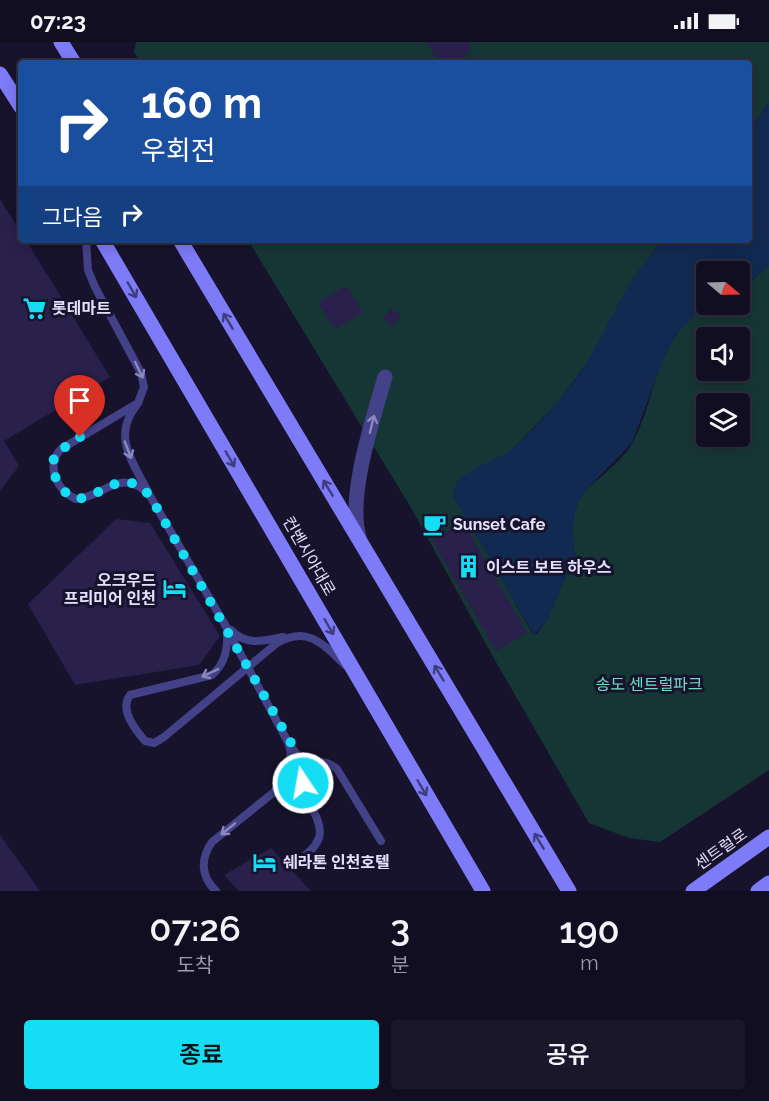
<!DOCTYPE html>
<html lang="ko">
<head>
<meta charset="utf-8">
<style>
	:root { --surface:#110e21; --page:#1a172a; --text:#f1f3f6; --muted:#9c9ca5; --line:#302e3f; --accent:#15def4 }
	body { margin:0; font-family:Raleway,"Noto Sans KR",sans-serif; background:var(--page); color:var(--text); height:100vh; display:flex; flex-direction:column; font-size:22px; white-space:nowrap }
	* { box-sizing:border-box; margin:0 }
	p { font-size:20px; color:var(--muted) }
	.icon { flex:none; width:33px; height:33px; fill:none; stroke:currentColor; stroke-width:2; stroke-linecap:round; stroke-linejoin:round }
	.map { position:relative; height:849px; overflow:hidden }
	.side { display:flex; flex-direction:column; background:var(--surface); flex:1 }
	.side>* { flex:none }
	.top-card { position:absolute; left:18px; top:18px; width:734px; height:183px; border-radius:6px; box-shadow:0 3px 15px #0003,0 0 0 2px var(--line); background:#1a4fa0; color:#fff; overflow:hidden }
	.needle { width:39px; rotate:109deg }
	.tools { position:absolute; left:696px; top:219px; display:grid; gap:12px }
	.tools a { display:grid; place-items:center; width:54px; height:54px; border-radius:6px; background:var(--surface); box-shadow:0 3px 15px #0003,0 0 0 2px var(--line); font-size:30px }
	.pin { position:absolute; display:grid; place-items:center; width:51px; height:51px; color:#fff; margin:-62px -26px; border-radius:50% 50% 50% 0; rotate:-45deg; box-shadow:0 0 6px #0007 }
	.pin .icon { rotate:45deg }
	.me { position:absolute; width:66px; margin:-33px; rotate:348deg; stroke-linejoin:round; filter:drop-shadow(0 0 4px #0008) }
	.turn { display:flex; align-items:center; gap:21px; height:126px; padding:0 24px; font-size:27px }
	.turn .icon { width:78px; height:78px; stroke-width:2.5 }
	.turn b { display:block; font-size:42px; line-height:51px }
	.then { display:flex; align-items:center; height:57px; padding:0 24px; background:#0003; gap:12px; font-size:22px }
	.eta { display:flex; justify-content:space-evenly; align-items:center; height:102px; text-align:center }
	.eta b { font-size:36px; font-weight:600; line-height:42px }
	.cta { display:flex; gap:12px; margin-top:auto; padding:12px 24px }
	.cta a { flex:1; height:69px; border-radius:6px; background:var(--accent); color:#111; font-size:24px; font-weight:600; line-height:69px; text-align:center }
	.cta a+a { background:var(--page); color:var(--text) }
	.status { display:flex; justify-content:space-between; align-items:center; height:42px; padding:0 30px; background:var(--surface); direction:ltr }
	.status svg { height:16px; fill:currentColor }
	.map>svg:first-child { display:block }
</style>
</head>
<body>
<div class="status"><b>07:23</b><svg viewBox="0 0 49 12"><path d="M0 12V9h3v3zM5 12V6h3v6zM10 12V3h3v9zM15 12V0h3v12zM26 1h20v11H26zM47 4h2v5h-2z"/></svg></div>
<div class="map">
<svg width="769" height="849" viewBox="0 0 769 849">
	<rect width="100%" height="100%" fill="#17132c"/>
	<!-- green -->
	<g fill="#163635" fill-rule="evenodd">
		<polygon points="136,0 769,0 769,59 749,90 748,21 141,21 134,10"/>
		<path d="M248,198H665L654,208L594,311L560,358L511,409L463,434L516,563L532,591L536,593L547,578L566,533L579,529C572,500 568,478 583,451C598,436 621,420 632,402C658,356 655,287 712,264C720,260 731,263 740,262V248L769,224V728L660,800L629,796L589,781L492,613L410,464ZM706,296H740V328H706ZM706,362H740V394H706Z"/>
	</g>
	<!-- water -->
	<path fill="#122a51" d="M769,59V224L740,248V230H706V262L714,263L694,275L675,293L661,323L632,401L583,451C568,478 572,500 579,529L566,533L547,578L534,593L453,454C453,427 494,422 511,408C526,396 546,373 559,358C604,310 616,242 665,198H748L749,90Z"/>
	<!-- building -->
	<g fill="#29204c">
		<polygon points="427,0 469,0 470,6 464,17 447,21 434,13"/>
		<polygon points="0,157 21,191 21,198 26,198 110,335 4,399 19,424 0,449"/>
		<polygon points="347,244 363,271 334,288 318,260"/>
		<polygon points="390,266 401,273 394,284 383,277"/>
		<polygon points="116,477 150,481 220,594 199,623 75,643 28,562"/>
		<polygon points="463,480 527,591 496,609 432,498"/>
		<polygon points="0,793 40,849 0,849"/>
		<polygon points="271,806 311,849 239,849 224,833"/>
	</g>
	<g fill="none" stroke-linecap="round" stroke-linejoin="round">
		<!-- lane -->
		<g stroke="#434188" stroke-width="8">
			<path d="M86,198L88,228L95,245L141,331L144,345L138,361L61,407C45,423 57,449 76,457C105,455 121,423 150,454L224,581L289,702"/>
			<path d="M136,364C112,395 133,420 148,450"/>
			<path d="M227,587C228,605 226,621 212,633L130,653C119,668 135,687 145,699L154,701L164,695L277,601C307,583 323,602 345,623"/>
			<path d="M231,588C246,604 263,599 283,595"/>
			<path d="M304,732C309,715 326,718 337,727L381,799"/>
			<path d="M274,750C287,735 294,722 289,702C294,709 302,717 304,726C306,734 301,741 304,749C321,786 333,795 293,823"/>
			<path d="M216,849C201,835 200,817 212,800L284,742H296L304,748"/>
		</g>
		<!-- street -->
		<path stroke="#434188" stroke-width="15" d="M359,495C347,454 373,377 385,335"/>
		<!-- secondary -->
		<g stroke="#7e7bf9" stroke-width="15">
			<polyline points="61,0 74,21"/>
			<polyline points="0,32 21,65"/>
			<polyline points="102,198 483,849"/>
			<polyline points="180,198 569,849"/>
			<polyline points="693,849 769,795"/>
			<polyline points="758,849 769,841"/>
		</g>
	</g>
	<!-- one-way arrows -->
	<defs><path id="oneway-shaft" d="M-6 0H5M1.5-3L5.5 0L1.5 3" fill="none" stroke-width="1.6" stroke-linecap="round" stroke-linejoin="round" transform="scale(1.5)"/></defs>
	<g stroke="#403d7e">
		<use href="#oneway-shaft" transform="translate(132 248) rotate(60)"/>
		<use href="#oneway-shaft" transform="translate(228 279) rotate(-121)"/>
		<use href="#oneway-shaft" transform="translate(230 417) rotate(60)"/>
		<use href="#oneway-shaft" transform="translate(328 446) rotate(-121)"/>
		<use href="#oneway-shaft" transform="translate(329 585) rotate(60)"/>
		<use href="#oneway-shaft" transform="translate(439 631) rotate(-121)"/>
		<use href="#oneway-shaft" transform="translate(422 746) rotate(60)"/>
		<use href="#oneway-shaft" transform="translate(539 799) rotate(-121)"/>
	</g>
	<g stroke="#8b88bd">
		<use href="#oneway-shaft" transform="translate(139 328) rotate(64)"/>
		<use href="#oneway-shaft" transform="translate(372 382) rotate(-76)"/>
		<use href="#oneway-shaft" transform="translate(128 408) rotate(69)"/>
		<use href="#oneway-shaft" transform="translate(210 631) rotate(154)"/>
		<use href="#oneway-shaft" transform="translate(228 787) rotate(141)"/>
	</g>
	<g fill="none" stroke-linecap="round" stroke-linejoin="round">
		<!-- route -->
		<path stroke="#15def4" stroke-width="10" stroke-dasharray="0 18" d="M80,395L55,412C49,430 59,450 76,457C105,455 121,422 150,454L303,722V741"/>
	</g>
	<!-- icons -->
	<defs>
		<symbol id="supermarket-bare" viewBox="-9 -9 18 18"><path d="M-6-5.5h2.5l.6 2H6L4.5 2H-2.5L-4.4-4H-6ZM-1.5 3.2a1.3 1.3 0 1 0 .1 0ZM3 3.2a1.3 1.3 0 1 0 .1 0Z" fill="#15def4" stroke="#17132c" stroke-width="2.5" paint-order="stroke"/></symbol>
		<symbol id="cafe-bare" viewBox="-9 -9 18 18"><path d="M-5.5-4.5H6V0H3Q3 3.5 0 3.5H-2.5Q-5.5 3.5-5.5 0ZM3-3.2v2h1.7v-2ZM-6 4.5H4V6H-6Z" fill="#15def4" stroke="#17132c" stroke-width="2.5" paint-order="stroke"/></symbol>
		<symbol id="building-bare" viewBox="-9 -9 18 18"><path d="M-4-6H4V6H1V3H-1V6H-4ZM-2.5-4.3h1.7v1.8h-1.7ZM.8-4.3h1.7v1.8H.8ZM-2.5-1h1.7V.8h-1.7ZM.8-1h1.7V.8H.8Z" fill="#15def4" stroke="#17132c" stroke-width="2.5" paint-order="stroke"/></symbol>
		<symbol id="hotel-bare" viewBox="-9 -9 18 18"><path d="M-6-4.5h1.5V1H6V5H4.5V3h-9V5H-6ZM-4 0a1.8 1.8 0 1 1 3.6 0ZM.5 0V-2.5h3Q6-2.5 6 0Z" fill="#15def4" stroke="#17132c" stroke-width="2.5" paint-order="stroke"/></symbol>
	</defs>
	<g fill-rule="evenodd">
		<use href="#supermarket-bare" x="18" y="250" width="33" height="33"/>
		<use href="#cafe-bare" x="418" y="466" width="33" height="33"/>
		<use href="#building-bare" x="452" y="508" width="33" height="33"/>
		<use href="#hotel-bare" x="158" y="530" width="33" height="33"/>
		<use href="#hotel-bare" x="248" y="804" width="33" height="33"/>
	</g>
	<g text-anchor="middle" dominant-baseline="central" stroke-width="6" stroke-linejoin="round" paint-order="stroke">
		<!-- poi labels -->
		<g font-size="16" font-weight="bold" fill="#e3dffd" stroke="#17132c" text-anchor="start">
			<text x="52" y="266">롯데마트</text>
			<text x="453" y="482">Sunset Cafe</text>
			<text x="486" y="525">이스트 보트 하우스</text>
			<text x="156" y="538" text-anchor="end">오크우드<tspan x="156" dy="18">프리미어 인천</tspan></text>
			<text x="283" y="820">쉐라톤 인천호텔</text>
		</g>
		<!-- street labels -->
		<g font-size="16" fill="#e3dffd" stroke="#17132c">
			<text transform="translate(309 514) rotate(60)">컨벤시아대로</text>
			<text transform="translate(721 807) rotate(-35)">센트럴로</text>
		</g>
		<!-- park labels -->
		<g font-size="16" fill="#6ddcc0" stroke="#17132c">
			<text x="649" y="642">송도 센트럴파크</text>
		</g>
	</g>
</svg>
<div class="tools">
<a><svg class="needle" viewBox="-14 -14 28 28"><path d="M0-13l5 13h-10z" fill="#e53935"/><path d="M0 13l5-13h-10z" fill="#9c9ca5"/></svg></a>
<a><svg class="icon" aria-label="sound" viewBox="0 0 24 24"><path d="M4 9h4l5-4v14l-5-4H4zM17 9q2 3 0 6"/></svg></a>
<a><svg class="icon" aria-label="layers" viewBox="0 0 24 24"><path d="M12 4l9 5-9 5-9-5zM3 14l9 5 9-5"/></svg></a>
</div>
<div class="pin" style="left:80px;top:395px;background:#d93025"><svg class="icon" aria-label="arrive" viewBox="0 0 24 24"><path d="M6 21V4h12l-3 4 3 4H6"/></svg></div>
<svg class="me" style="left:303px;top:741px" viewBox="-20 -20 40 40"><circle r="17" fill="#15def4" stroke="#fff" stroke-width="3"/><path d="M0-11L8 9 0 5-8 9z" fill="#fff"/></svg>
<div class="top-card">
<div class="turn"><svg class="icon" aria-label="right" viewBox="0 0 24 24"><path d="M7 20v-9h11M14 6l5 5-5 5"/></svg><div><b>160 m</b>우회전</div></div>
<div class="then">그다음<svg class="icon" aria-label="right" viewBox="0 0 24 24"><path d="M7 20v-9h11M14 6l5 5-5 5"/></svg></div>
</div>
</div>
<section class="side">
<div class="eta">
<div><b>07:26</b><p>도착</p></div>
<div><b>3</b><p>분</p></div>
<div><b>190</b><p>m</p></div>
</div>
<div class="cta"><a>종료</a><a>공유</a></div>
</section>
</body>
</html>
